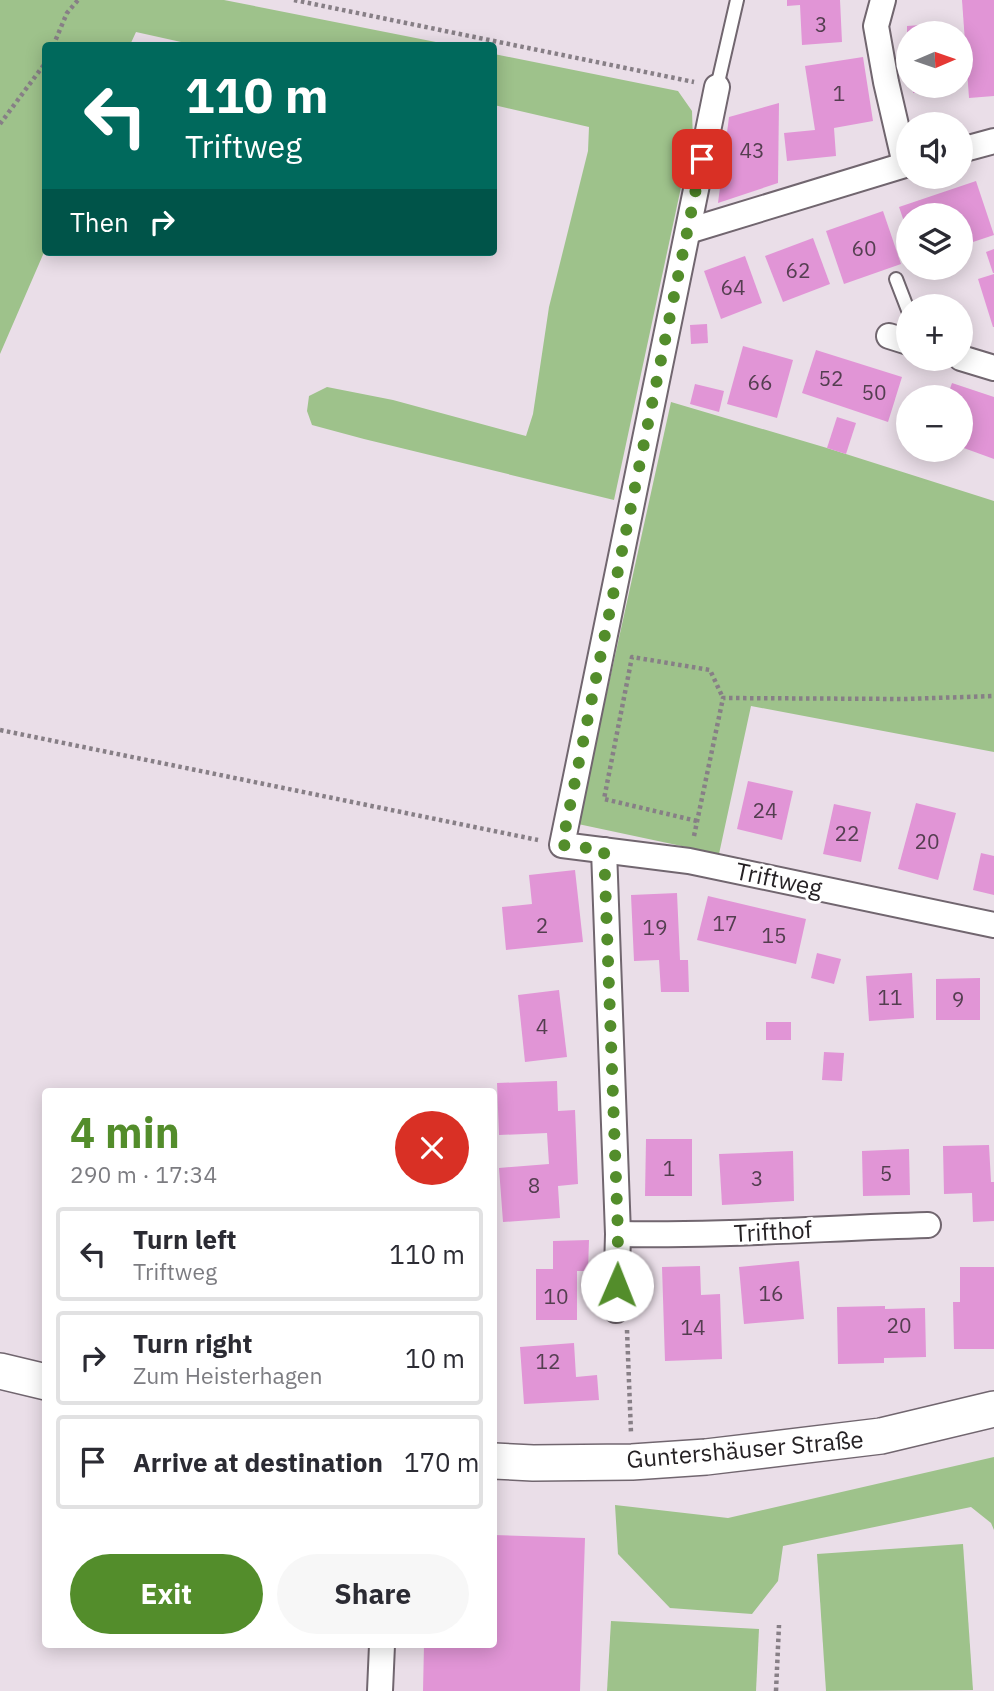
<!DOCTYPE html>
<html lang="en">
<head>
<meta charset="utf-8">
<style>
	:root { --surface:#fff; --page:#f7f7f7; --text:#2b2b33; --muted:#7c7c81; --line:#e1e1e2; --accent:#538d2b }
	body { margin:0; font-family:"IBM Plex Sans",sans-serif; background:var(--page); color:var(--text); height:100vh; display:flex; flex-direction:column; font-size:26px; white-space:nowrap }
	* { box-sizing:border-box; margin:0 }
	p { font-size:23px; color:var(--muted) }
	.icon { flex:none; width:38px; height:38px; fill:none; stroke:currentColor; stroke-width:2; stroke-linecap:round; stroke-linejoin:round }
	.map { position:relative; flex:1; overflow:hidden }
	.details { position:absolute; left:42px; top:1088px; width:455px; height:560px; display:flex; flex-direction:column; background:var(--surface); border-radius:7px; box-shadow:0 4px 18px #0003 }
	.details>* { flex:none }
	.hud { position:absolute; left:42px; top:42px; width:455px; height:214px; border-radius:7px; box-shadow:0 4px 18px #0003; background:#00695c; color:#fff; overflow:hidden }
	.needle { width:46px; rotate:88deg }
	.controls { position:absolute; left:896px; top:21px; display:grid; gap:14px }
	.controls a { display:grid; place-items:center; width:77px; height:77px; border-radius:50%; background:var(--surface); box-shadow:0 4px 18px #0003; font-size:35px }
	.pin { position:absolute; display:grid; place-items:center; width:60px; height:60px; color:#fff; margin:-30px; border-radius:14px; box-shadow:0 4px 10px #0006 }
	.me { position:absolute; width:77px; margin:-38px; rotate:1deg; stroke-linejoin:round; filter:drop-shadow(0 0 5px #0008) }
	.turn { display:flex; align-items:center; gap:24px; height:147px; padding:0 28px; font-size:32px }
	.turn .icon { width:91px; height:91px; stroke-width:2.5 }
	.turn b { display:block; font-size:49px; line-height:60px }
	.then { display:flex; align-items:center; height:66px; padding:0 28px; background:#0003; gap:14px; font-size:26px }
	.round { display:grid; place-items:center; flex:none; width:74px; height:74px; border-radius:37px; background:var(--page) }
	.overview { display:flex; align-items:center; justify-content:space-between; height:119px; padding:0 28px }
	h1 { font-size:42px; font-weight:800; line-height:52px; color:var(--accent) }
	.action { display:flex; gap:14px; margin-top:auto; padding:14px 28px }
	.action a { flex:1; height:80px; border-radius:42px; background:var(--accent); color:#fff; font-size:28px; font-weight:800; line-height:80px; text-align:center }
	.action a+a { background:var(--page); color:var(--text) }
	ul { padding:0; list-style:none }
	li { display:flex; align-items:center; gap:21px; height:94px; margin:0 14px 10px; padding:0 14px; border:4px solid var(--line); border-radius:7px }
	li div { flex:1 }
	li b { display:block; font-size:26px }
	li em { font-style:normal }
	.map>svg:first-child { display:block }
</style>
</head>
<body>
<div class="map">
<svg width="994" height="1691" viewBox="0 0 994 1691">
	<rect width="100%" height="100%" fill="#eadee8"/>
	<!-- green -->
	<g fill="#9ec28b">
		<polygon points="0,0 224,0 451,45 199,46 136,32 130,45 46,46 45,250 0,354"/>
		<polygon points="494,54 678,91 692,111 693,141 683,178 614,500 364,439 312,425 307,411 309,396 327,387 393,400 526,436 533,414 549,307 588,151 589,127 494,105"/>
		<polygon points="671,402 827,448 994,501 994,752 751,706 719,854 578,824"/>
		<polygon points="994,1457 994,1530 991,1523 971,1507 783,1546 778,1581 752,1614 670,1608 618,1554 615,1505 728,1518"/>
		<polygon points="963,1544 973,1690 826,1691 817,1554"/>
		<polygon points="611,1621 759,1629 756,1691 607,1691"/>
	</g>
	<!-- building -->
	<g fill="#e195d6">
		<polygon points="787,0 840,0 842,42 802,45 800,5 787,6"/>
		<polygon points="962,0 994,0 994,96 969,98"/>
		<polygon points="935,24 935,33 907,33 907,26"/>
		<polygon points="863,57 873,121 834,128 836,156 787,161 784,133 815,130 805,66"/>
		<polygon points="913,86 943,86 943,92 913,93"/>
		<polygon points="779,103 778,183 718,203 729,117"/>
		<polygon points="976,181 994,235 961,246 961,215 908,215 908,233 899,207"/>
		<polygon points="883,211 901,264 844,284 826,231"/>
		<polygon points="813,238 830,284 783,302 765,256"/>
		<polygon points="994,249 994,273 993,273 986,252"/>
		<polygon points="745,256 762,303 721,319 704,271"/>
		<polygon points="994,274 994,327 993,327 978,279"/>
		<polygon points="707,324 708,343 691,344 690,325"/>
		<polygon points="743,346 793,360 777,418 727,404"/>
		<polygon points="816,350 902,377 888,422 802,393"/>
		<polygon points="952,383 994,397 994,459 961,447 961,397 947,397"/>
		<polygon points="695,384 724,391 719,412 690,404"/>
		<polygon points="837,417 856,423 846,454 827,448"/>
		<polygon points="748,781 793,791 782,840 737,829"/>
		<polygon points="916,803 956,813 938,880 898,869"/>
		<polygon points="834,804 871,812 861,862 823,854"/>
		<polygon points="981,853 994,856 994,895 973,890"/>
		<polygon points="575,870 583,942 506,950 502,907 532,904 529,875"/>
		<polygon points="677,893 680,960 688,960 689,992 661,992 659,960 634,961 631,895"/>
		<polygon points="708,896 806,919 796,964 697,940"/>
		<polygon points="817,953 841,959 834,984 811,978"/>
		<polygon points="912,973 914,1018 869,1021 866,976"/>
		<polygon points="980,978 980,1020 936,1020 936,979"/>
		<polygon points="559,990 567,1057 525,1062 518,995"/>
		<rect x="766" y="1022" width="25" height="18"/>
		<polygon points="824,1052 844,1053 842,1081 822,1080"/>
		<polygon points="557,1081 558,1111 575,1110 578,1184 558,1186 560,1218 503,1222 499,1168 549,1164 547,1133 499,1135 497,1083"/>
		<polygon points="646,1139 692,1139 692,1196 645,1196"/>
		<polygon points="989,1145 991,1182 994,1182 994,1221 973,1222 972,1193 944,1194 943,1146"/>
		<polygon points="909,1149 910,1195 863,1196 862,1151"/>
		<polygon points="793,1151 794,1201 722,1205 719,1154"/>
		<polygon points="589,1240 588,1271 577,1271 577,1320 536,1320 536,1269 553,1269 553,1241"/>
		<polygon points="799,1261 804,1319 744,1324 739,1267"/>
		<polygon points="700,1266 701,1295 720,1294 722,1359 665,1361 662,1267"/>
		<polygon points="960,1267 994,1267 994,1349 954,1349 953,1302 960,1302"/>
		<polygon points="885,1306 885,1309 925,1308 926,1357 884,1358 884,1363 838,1364 837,1307"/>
		<polygon points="574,1343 576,1377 597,1375 599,1400 524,1404 520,1347"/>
		<polygon points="494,1535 585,1538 580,1691 423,1691 424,1645 494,1645"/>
	</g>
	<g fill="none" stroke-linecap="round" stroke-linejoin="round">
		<defs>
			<g id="lane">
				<polyline points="717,87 737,0"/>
				<polyline points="896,279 908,310"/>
			</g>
			<g id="street">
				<polyline points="883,0 876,26 886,82 905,164"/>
				<polyline points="717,87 562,845 689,861 994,925"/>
				<polyline points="961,150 994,141"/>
				<polyline points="688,231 908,164"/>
				<polyline points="889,336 908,342"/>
				<polyline points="961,358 994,368"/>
				<polyline points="604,850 618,1234 616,1310"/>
				<path d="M618,1234C721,1236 824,1228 928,1225"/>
				<polyline points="380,1691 382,1645"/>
			</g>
			<g id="secondary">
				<polyline points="0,1371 46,1382"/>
				<polyline points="494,1461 533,1463 632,1462 706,1457 881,1436 994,1409"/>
			</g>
		</defs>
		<!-- lane casing -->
		<use href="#lane" stroke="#71666f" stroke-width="16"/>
		<!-- street casing -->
		<use href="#street" stroke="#71666f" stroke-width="28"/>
		<!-- secondary casing -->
		<use href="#secondary" stroke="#71666f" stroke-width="38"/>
		<!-- path -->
		<g stroke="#877f86" stroke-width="4.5" stroke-dasharray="3.5 3.5" stroke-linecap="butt">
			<polyline points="294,0 694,82"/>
			<polyline points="53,46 67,13 78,0"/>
			<polyline points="0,124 46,62"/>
			<polyline points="0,730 538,840"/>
			<polyline points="697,821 604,799 632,657 710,670 723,698"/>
			<polyline points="694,836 723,698 905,699 994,696"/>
			<polyline points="627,1330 631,1433"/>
			<polyline points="776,1691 779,1625"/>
		</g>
		<!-- lane -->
		<use href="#lane" stroke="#fff" stroke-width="12"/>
		<!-- street -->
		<use href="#street" stroke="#fff" stroke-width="24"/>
		<!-- secondary -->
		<use href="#secondary" stroke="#fff" stroke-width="35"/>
	</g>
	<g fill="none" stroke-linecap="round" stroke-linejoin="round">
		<!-- route -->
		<polyline stroke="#538d2b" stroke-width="12" stroke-dasharray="0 21.6" points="617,1285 618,1234 604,850 562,845 702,159"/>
	</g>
	<g text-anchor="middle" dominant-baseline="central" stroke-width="6" stroke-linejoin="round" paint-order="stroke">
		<!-- number labels -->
		<g font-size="21" fill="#543e50">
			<text x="821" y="24">3</text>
			<text x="839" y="93">1</text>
			<text x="752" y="150">43</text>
			<text x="864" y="248">60</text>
			<text x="798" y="270">62</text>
			<text x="733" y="287">64</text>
			<text x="831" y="378">52</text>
			<text x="760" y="382">66</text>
			<text x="874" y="392">50</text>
			<text x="765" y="810">24</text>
			<text x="847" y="833">22</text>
			<text x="927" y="841">20</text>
			<text x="725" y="923">17</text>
			<text x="542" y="925">2</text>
			<text x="655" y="927">19</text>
			<text x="774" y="935">15</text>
			<text x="890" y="997">11</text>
			<text x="958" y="999">9</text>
			<text x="542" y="1026">4</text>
			<text x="669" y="1168">1</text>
			<text x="886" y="1173">5</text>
			<text x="757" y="1178">3</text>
			<text x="534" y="1185">8</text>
			<text x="771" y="1293">16</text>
			<text x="556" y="1296">10</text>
			<text x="899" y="1325">20</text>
			<text x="693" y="1327">14</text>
			<text x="548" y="1361">12</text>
		</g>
		<!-- street labels -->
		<g font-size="24" fill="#252124" stroke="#fff">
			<text transform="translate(779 879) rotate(12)">Triftweg</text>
			<text transform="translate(773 1231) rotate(-3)">Trifthof</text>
			<text transform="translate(745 1449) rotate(-5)">Guntershäuser Straße</text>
		</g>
	</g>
</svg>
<div class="controls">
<a><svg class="needle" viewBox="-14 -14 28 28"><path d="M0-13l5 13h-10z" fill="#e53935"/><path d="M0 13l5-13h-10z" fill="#7c7c81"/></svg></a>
<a><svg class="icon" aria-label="sound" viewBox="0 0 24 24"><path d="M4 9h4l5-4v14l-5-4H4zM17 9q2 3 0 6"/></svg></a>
<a><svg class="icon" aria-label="layers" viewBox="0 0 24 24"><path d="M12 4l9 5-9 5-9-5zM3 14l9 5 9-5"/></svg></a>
<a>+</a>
<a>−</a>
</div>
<div class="pin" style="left:702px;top:159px;background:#d93025"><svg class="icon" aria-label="arrive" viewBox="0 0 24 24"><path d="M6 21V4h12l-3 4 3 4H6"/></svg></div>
<svg class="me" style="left:617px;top:1285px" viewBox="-20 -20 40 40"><circle r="19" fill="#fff"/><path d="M0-13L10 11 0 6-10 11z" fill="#538d2b"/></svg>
<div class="hud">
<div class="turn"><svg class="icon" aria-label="left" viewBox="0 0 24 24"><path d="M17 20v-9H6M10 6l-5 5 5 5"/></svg><div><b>110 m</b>Triftweg</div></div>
<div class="then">Then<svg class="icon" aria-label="right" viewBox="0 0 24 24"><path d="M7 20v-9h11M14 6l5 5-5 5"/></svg></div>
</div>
<section class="details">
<div class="overview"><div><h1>4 min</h1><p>290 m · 17:34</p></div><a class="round" style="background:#d93025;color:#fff"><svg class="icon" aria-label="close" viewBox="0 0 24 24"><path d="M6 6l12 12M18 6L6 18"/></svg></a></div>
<ul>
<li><svg class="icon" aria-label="left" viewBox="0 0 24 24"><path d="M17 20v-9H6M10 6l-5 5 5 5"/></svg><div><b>Turn left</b><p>Triftweg</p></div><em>110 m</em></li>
<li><svg class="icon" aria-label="right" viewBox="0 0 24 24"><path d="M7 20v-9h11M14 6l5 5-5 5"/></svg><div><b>Turn right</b><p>Zum Heisterhagen</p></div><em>10 m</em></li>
<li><svg class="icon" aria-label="arrive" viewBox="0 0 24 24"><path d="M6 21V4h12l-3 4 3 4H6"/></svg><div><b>Arrive at destination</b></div><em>170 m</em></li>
</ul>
<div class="action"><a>Exit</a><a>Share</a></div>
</section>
</div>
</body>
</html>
